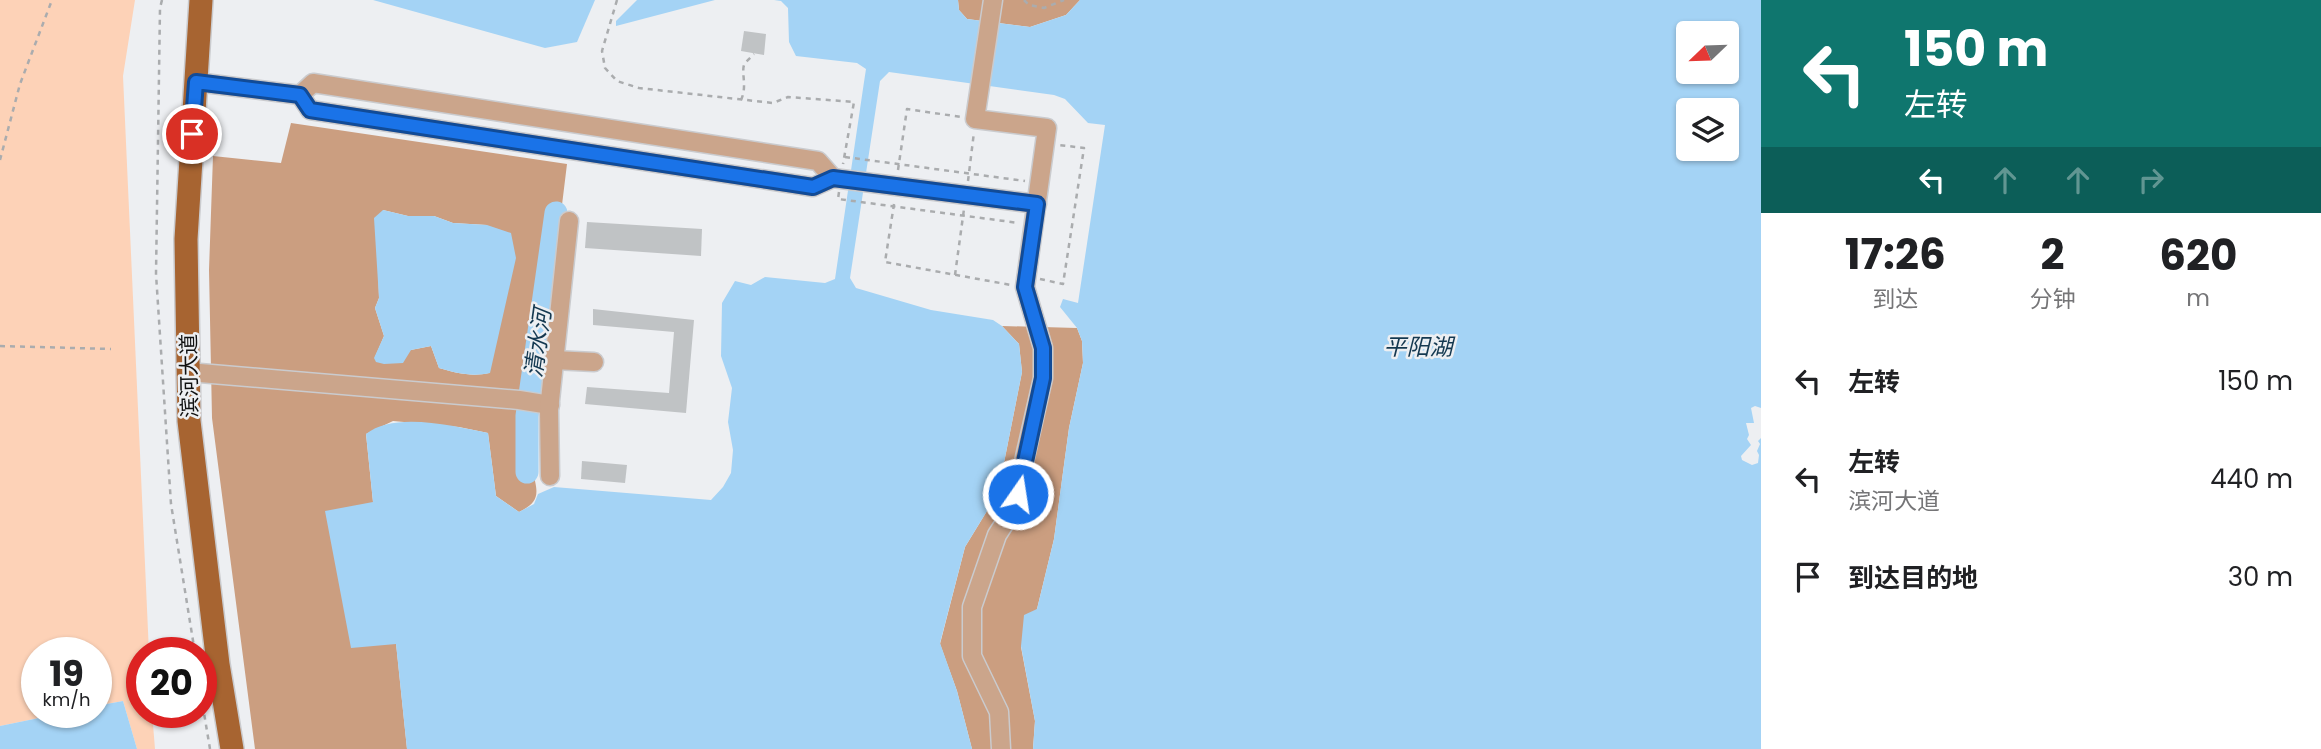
<!DOCTYPE html>
<html lang="zh">
<head>
<meta charset="utf-8">
<style>
	:root { --surface:#fff; --page:#f2f2f2; --text:#202124; --muted:#757577 }
	body { margin:0; font-family:Poppins,"Noto Sans SC",sans-serif; background:var(--page); color:var(--text); height:100vh; display:flex; flex-direction:column; font-size:26px; white-space:nowrap }
	* { box-sizing:border-box; margin:0 }
	p { font-size:23px; color:var(--muted) }
	.icon { flex:none; width:38px; height:38px; fill:none; stroke:currentColor; stroke-width:2; stroke-linecap:round; stroke-linejoin:round }
	.map { position:relative; flex:1; overflow:hidden }
	.drawer { display:flex; flex-direction:column; background:var(--surface); width:560px }
	.drawer>* { flex:none }
	.banner { background:#0f766e; color:#fff; overflow:hidden }
	.needle { width:46px; rotate:247deg }
	.fabs { position:absolute; left:1676px; top:21px; display:grid; gap:14px }
	.fabs a { display:grid; place-items:center; width:63px; height:63px; border-radius:7px; background:var(--surface); box-shadow:0 2px 5px #0004; font-size:35px }
	.speed { position:absolute; left:21px; top:637px; display:flex; gap:14px; font-size:35px; font-weight:700; text-align:center }
	.speed>* { display:grid; place-content:center; width:91px; height:91px; border-radius:50%; background:var(--surface); box-shadow:0 2px 5px #0004; line-height:1 }
	.speed small { font-size:18px; font-weight:400 }
	.speed .limit { border:10px solid #d22; background:#fff; color:#111 }
	.pin { position:absolute; display:grid; place-items:center; width:60px; height:60px; color:#fff; margin:-30px; border:4px solid #fff; border-radius:50%; box-shadow:0 2px 7px #0007 }
	.me { position:absolute; width:77px; margin:-38px; rotate:13deg; stroke-linejoin:round; filter:drop-shadow(0 0 5px #0008) }
	.turn { display:flex; align-items:center; gap:24px; height:147px; padding:0 28px; font-size:32px }
	.turn .icon { width:91px; height:91px; stroke-width:2.5 }
	.turn b { display:block; font-size:49px; line-height:60px }
	.lanes { display:flex; align-items:center; height:66px; padding:0 28px; background:#0003; justify-content:center; gap:35px; direction:ltr }
	.lanes .off { opacity:.35 }
	.eta { display:flex; justify-content:space-evenly; align-items:center; height:119px; text-align:center }
	.eta b { font-size:42px; font-weight:700; line-height:49px }
	ul { padding:0; list-style:none }
	li { display:flex; align-items:center; gap:21px; height:98px; padding:0 28px }
	li div { flex:1 }
	li b { display:block; font-size:26px }
	li em { font-style:normal }
	main { display:flex; flex:1; min-height:0 }
	.map>svg:first-child { display:block }
</style>
</head>
<body>
<main>
<div class="map">
<svg width="1761" height="749" viewBox="0 0 1761 749">
	<rect width="100%" height="100%" fill="#edeff2"/>
	<!-- green -->
	<polygon fill="#fdd2b7" points="0,0 135,0 123,76 149,653 142,653 142,712 152,712 155,749 137,749 123,701 96,706 96,653 37,653 37,712 68,712 0,726"/>
	<!-- forest -->
	<g fill="#cb9e80" fill-rule="evenodd">
		<polygon points="958,0 1080,0 1066,15 1030,27 967,19 959,10"/>
		<path d="M291,123L567,164L539,393L535,481C539,498 535,504 519,512L496,496L488,433L459,427L393,421L366,434L373,502L396,643L407,749H255L212,418L209,270L213,156L281,163ZM383,210L408,216H434L453,223L487,225L501,320L489,373C472,377 456,373 439,368L431,346L375,357L384,336L375,308L379,298L378,262Z"/>
		<polygon points="1002,326 1077,328 1082,341 1083,363 1069,428 1054,539 1037,609 1021,647 1035,721 1033,749 972,749 957,691 940,644 965,547 998,493 1022,372 1019,344"/>
	</g>
	<!-- water -->
	<g fill="#a4d3f5" fill-rule="evenodd">
		<polygon points="373,0 595,0 577,42 545,48"/>
		<polygon points="637,0 715,0 616,26 616,21"/>
		<path d="M774,0H958L959,10L967,19L1030,27L1066,15L1080,0H1761V408L1755,406L1751,408L1754,423H1746L1749,435L1747,439L1751,445L1741,456L1742,460L1752,465L1758,463L1759,455L1757,451L1760,444L1758,441L1761,438V749H1033L1035,721L1021,646L1024,615L1037,609L1054,539L1069,428L1083,363L1082,341L1077,328L1060,307L1063,299L1078,303L1105,125L1088,123L1065,99L1054,95L889,72L880,81L850,278L856,288L931,310L993,320L1002,326L1019,344L1022,372L998,493L965,547L940,643L957,691L972,749H407L396,644L351,648L325,511L373,502L366,434C394,411 454,426 488,433L496,496L519,512L534,504L538,494L554,487L711,500L723,487L731,473L733,450L728,422L732,388L721,356L722,303L735,281L751,285L765,277L825,283L835,279L864,82L866,69L857,63L796,56L789,42L788,8L781,1ZM1689,33H1727V72H1689ZM1689,110H1727V149H1689Z"/>
		<path d="M383,210L408,216H434L453,223L487,225L511,233L516,258L490,373C472,377 456,373 439,368L431,346L411,350L403,363L384,364L376,362L374,358L384,336L375,308L379,298L374,218Z"/>
		<polygon points="123,701 137,749 0,749 0,726 68,712 96,712 96,706"/>
	</g>
	<g fill="none" stroke-linecap="round" stroke-linejoin="round">
		<!-- river -->
		<polyline stroke="#a4d3f5" stroke-width="23" points="527,472 527,416 556,213"/>
	</g>
	<!-- building -->
	<g fill="#c0c3c5">
		<polygon points="744,31 766,34 764,55 741,51"/>
		<polygon points="587,222 702,229 701,256 585,248"/>
		<polygon points="593,309 694,320 686,413 585,404 587,387 669,393 674,332 593,325"/>
		<polygon points="582,461 627,465 625,483 581,479"/>
	</g>
	<g fill="none" stroke-linecap="round" stroke-linejoin="round">
		<defs>
			<g id="minor">
				<polyline points="993,0 975,119 1047,128 1025,287 1043,348 1043,378 1013,510 997,535 972,607 972,656 999,712 1001,749"/>
				<polyline points="196,82 300,95 310,110 813,187 833,178 1037,204"/>
				<polyline points="300,95 313,83 818,161 833,178"/>
				<polyline points="554,360 594,362"/>
				<polyline points="188,372 519,400 550,405"/>
				<polyline points="550,476 549,410 569,221"/>
			</g>
			<polyline id="major" points="201,0 186,239 189,421 218,664 232,749"/>
		</defs>
		<!-- minor casing -->
		<use href="#minor" stroke="#cacbce" stroke-width="21"/>
		<!-- major casing -->
		<use href="#major" stroke="#cacbce" stroke-width="26"/>
		<!-- path -->
		<g stroke="#aaacae" stroke-width="2.5" stroke-dasharray="5 5" stroke-linecap="butt">
			<polyline points="162,0 160,8 156,274 171,504 195,653"/>
			<polyline points="617,0 602,51 605,68 617,81 639,88 773,103 788,97 854,102 843,164"/>
			<polyline points="1024,0 1029,5 1044,8 1064,0"/>
			<path d="M741,100C748,85 740,71 745,63C748,60 751,57 754,54"/>
			<polyline points="845,157 1025,181"/>
			<polyline points="0,160 20,84 52,0"/>
			<polyline points="898,170 907,109 961,117"/>
			<polyline points="968,181 974,132"/>
			<polyline points="839,192 838,199 1019,223"/>
			<polyline points="894,204 885,262 1011,285"/>
			<polyline points="955,275 964,209"/>
			<polyline points="1040,279 1063,284 1084,148 1059,145"/>
			<polyline points="0,346 111,349"/>
			<polyline points="201,695 210,749"/>
		</g>
		<!-- minor -->
		<use href="#minor" stroke="#cba58b" stroke-width="18"/>
		<!-- major -->
		<use href="#major" stroke="#a76431" stroke-width="23"/>
	</g>
	<g fill="none" stroke-linecap="round" stroke-linejoin="round">
		<defs>
			<polyline id="route" points="192,134 196,82 300,95 310,110 813,187 833,178 1037,204 1025,287 1043,348 1043,378 1018,494"/>
		</defs>
		<!-- route casing -->
		<use href="#route" stroke="#114b97" stroke-width="18"/>
		<!-- route -->
		<use href="#route" stroke="#1a73e8" stroke-width="12"/>
	</g>
	<g text-anchor="middle" dominant-baseline="central" stroke-width="5" stroke-linejoin="round" paint-order="stroke">
		<!-- street labels -->
		<g font-size="21" fill="#101111" stroke="#edeff2">
			<text transform="translate(189 376) rotate(-91)">滨河大道</text>
		</g>
		<!-- water labels -->
		<g font-size="23" font-style="italic" fill="#143850" stroke="#edeff2">
			<text transform="translate(538 343) rotate(-82)">清水河</text>
			<text x="1418" y="347">平阳湖</text>
		</g>
	</g>
</svg>
<div class="fabs">
<a><svg class="needle" viewBox="-14 -14 28 28"><path d="M0-13l5 13h-10z" fill="#e53935"/><path d="M0 13l5-13h-10z" fill="#757577"/></svg></a>
<a><svg class="icon" aria-label="layers" viewBox="0 0 24 24"><path d="M12 4l9 5-9 5-9-5zM3 14l9 5 9-5"/></svg></a>
</div>
<div class="speed"><div>19<small>km/h</small></div><div class="limit">20</div></div>
<div class="pin" style="left:192px;top:134px;background:#d93025"><svg class="icon" aria-label="arrive" viewBox="0 0 24 24"><path d="M6 21V4h12l-3 4 3 4H6"/></svg></div>
<svg class="me" style="left:1018px;top:494px" viewBox="-20 -20 40 40"><circle r="17" fill="#1a73e8" stroke="#fff" stroke-width="3"/><path d="M0-11L8 9 0 5-8 9z" fill="#fff"/></svg>
</div>
<section class="drawer">
<div class="banner">
<div class="turn"><svg class="icon" aria-label="left" viewBox="0 0 24 24"><path d="M17 20v-9H6M10 6l-5 5 5 5"/></svg><div><b>150 m</b>左转</div></div>
<div class="lanes"><svg class="icon" aria-label="left" viewBox="0 0 24 24"><path d="M17 20v-9H6M10 6l-5 5 5 5"/></svg><svg class="icon off" aria-label="ahead" viewBox="0 0 24 24"><path d="M12 20V5M6 11l6-6 6 6"/></svg><svg class="icon off" aria-label="ahead" viewBox="0 0 24 24"><path d="M12 20V5M6 11l6-6 6 6"/></svg><svg class="icon off" aria-label="right" viewBox="0 0 24 24"><path d="M7 20v-9h11M14 6l5 5-5 5"/></svg></div>
</div>
<div class="eta">
<div><b>17:26</b><p>到达</p></div>
<div><b>2</b><p>分钟</p></div>
<div><b>620</b><p>m</p></div>
</div>
<ul>
<li><svg class="icon" aria-label="left" viewBox="0 0 24 24"><path d="M17 20v-9H6M10 6l-5 5 5 5"/></svg><div><b>左转</b></div><em>150 m</em></li>
<li><svg class="icon" aria-label="left" viewBox="0 0 24 24"><path d="M17 20v-9H6M10 6l-5 5 5 5"/></svg><div><b>左转</b><p>滨河大道</p></div><em>440 m</em></li>
<li><svg class="icon" aria-label="arrive" viewBox="0 0 24 24"><path d="M6 21V4h12l-3 4 3 4H6"/></svg><div><b>到达目的地</b></div><em>30 m</em></li>
</ul>
</section>
</main>
</body>
</html>
